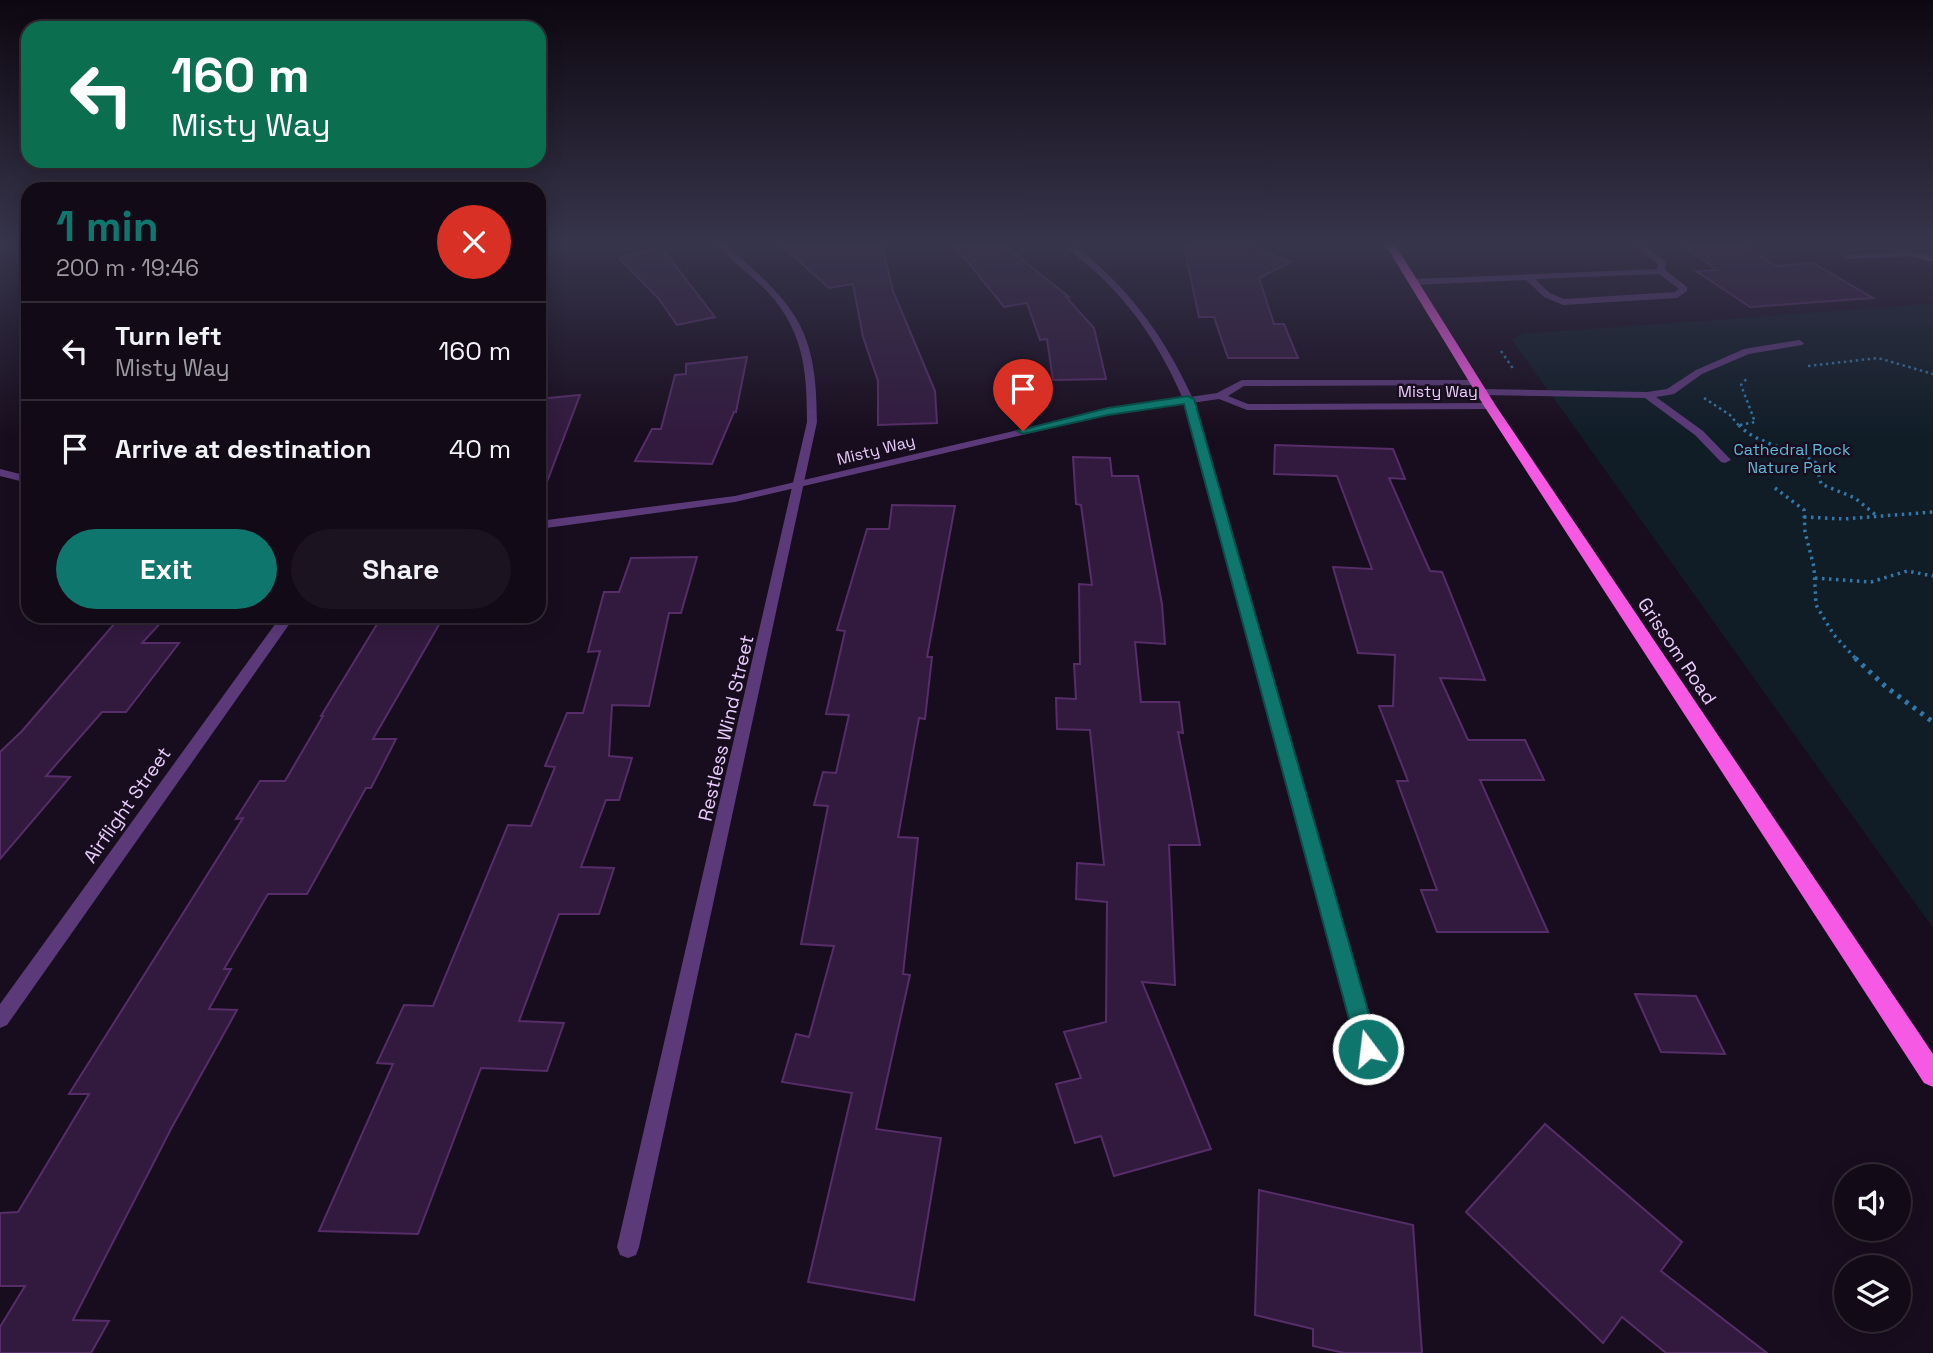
<!DOCTYPE html>
<html lang="en">
<head>
<meta charset="utf-8">
<style>
	:root { --surface:#120a16; --page:#1b131f; --text:#f1f3f6; --muted:#9c9aa1; --line:#312b35; --accent:#0f766e }
	body { margin:0; font-family:"Space Grotesk",sans-serif; background:var(--page); color:var(--text); height:100vh; display:flex; flex-direction:column; font-size:26px; white-space:nowrap }
	* { box-sizing:border-box; margin:0 }
	p { font-size:23px; color:var(--muted) }
	.icon { flex:none; width:38px; height:38px; fill:none; stroke:currentColor; stroke-width:2; stroke-linecap:round; stroke-linejoin:round }
	.map { position:relative; flex:1; overflow:hidden }
	.side { position:absolute; left:21px; top:182px; width:525px; height:441px; display:flex; flex-direction:column; background:var(--surface); border-radius:21px; box-shadow:0 4px 18px #0003,0 0 0 2px var(--line) }
	.side>* { flex:none }
	.hud { position:absolute; left:21px; top:21px; width:525px; height:147px; border-radius:21px; box-shadow:0 4px 18px #0003,0 0 0 2px var(--line); background:#0b6e4f; color:#fff; overflow:hidden }
	.tools { position:absolute; left:1834px; top:1164px; display:grid; gap:14px }
	.tools a { display:grid; place-items:center; width:77px; height:77px; border-radius:50%; background:var(--surface); box-shadow:0 4px 18px #0003,0 0 0 2px var(--line); font-size:35px }
	.pin { position:absolute; display:grid; place-items:center; width:60px; height:60px; color:#fff; margin:-72px -30px; border-radius:50% 50% 50% 0; rotate:-45deg; box-shadow:0 0 7px #0007 }
	.pin .icon { rotate:45deg }
	.me { position:absolute; width:77px; margin:-38px; rotate:345deg; stroke-linejoin:round; filter:drop-shadow(0 0 5px #0008) }
	.turn { display:flex; align-items:center; gap:24px; height:147px; padding:0 35px; font-size:32px }
	.turn .icon { width:91px; height:91px; stroke-width:2.5 }
	.turn b { display:block; font-size:49px; line-height:60px }
	.round { display:grid; place-items:center; flex:none; width:74px; height:74px; border-radius:37px; background:var(--page) }
	.overview { display:flex; align-items:center; justify-content:space-between; height:119px; padding:0 35px }
	h1 { font-size:42px; font-weight:700; line-height:52px; color:var(--accent) }
	.button { display:flex; gap:14px; margin-top:auto; padding:14px 35px }
	.button a { flex:1; height:80px; border-radius:42px; background:var(--accent); color:#fff; font-size:28px; font-weight:700; line-height:80px; text-align:center }
	.button a+a { background:var(--page); color:var(--text) }
	ul { padding:0; list-style:none }
	li { display:flex; align-items:center; gap:21px; height:98px; padding:0 35px; border-top:2px solid var(--line) }
	li div { flex:1 }
	li b { display:block; font-size:26px }
	li em { font-style:normal }
	.map>svg:first-child { display:block }
</style>
</head>
<body>
<div class="map">
<svg width="1933" height="1353" viewBox="0 0 1933 1353">
	<rect width="100%" height="100%" fill="#180d1e"/>
	<!-- green -->
	<polygon fill="#101d27" points="1933,304 1933,928 1512,340 1522,334"/>
	<!-- building -->
	<g fill="#321a3e" stroke="#562d68" stroke-width="2">
		<polygon points="782,246 882,246 893,291 935,391 937,423 878,425 878,381 863,337 853,284 829,288"/>
		<polygon points="955,246 1005,246 1069,297 1066,297 1094,328 1106,379 1053,380 1047,339 1040,340 1027,303 1004,307"/>
		<polygon points="1184,246 1247,246 1291,262 1259,278 1274,324 1284,324 1298,358 1228,358 1214,317 1199,317"/>
		<polygon points="1684,246 1746,246 1775,266 1813,263 1873,298 1750,307 1696,271 1717,270"/>
		<polygon points="658,248 668,256 715,317 677,325 659,299 619,258"/>
		<polygon points="747,357 736,412 734,412 712,464 635,461 652,429 661,429 675,375 686,374 686,364"/>
		<polygon points="580,395 542,495 539,494 539,399"/>
		<polygon points="1275,445 1393,449 1405,479 1389,478 1430,571 1442,572 1485,680 1440,678 1468,740 1525,740 1544,780 1480,780 1548,932 1437,932 1421,890 1437,890 1397,781 1408,781 1379,706 1393,706 1395,655 1358,653 1333,567 1372,569 1337,476 1274,474"/>
		<polygon points="1073,457 1110,458 1112,476 1138,476 1162,604 1165,644 1135,642 1141,702 1179,702 1183,733 1178,732 1200,845 1169,845 1175,985 1142,982 1211,1149 1114,1176 1101,1136 1075,1143 1056,1084 1081,1078 1064,1032 1106,1022 1107,902 1076,899 1077,863 1104,865 1090,730 1057,729 1056,698 1076,699 1074,664 1080,664 1079,584 1092,585 1081,505 1076,504"/>
		<polygon points="892,505 955,506 927,657 932,657 925,719 919,718 898,837 918,838 903,974 910,975 876,1129 941,1138 914,1300 808,1282 852,1093 782,1082 796,1034 809,1037 834,946 801,944 828,806 814,805 823,772 836,773 849,715 826,714 845,631 837,630 867,529 889,529"/>
		<polygon points="697,557 681,613 669,613 649,706 612,705 609,756 632,758 619,800 606,800 581,867 614,868 599,914 559,914 519,1021 564,1023 547,1071 481,1068 418,1234 319,1231 393,1064 377,1063 404,1005 433,1006 508,825 531,826 555,767 545,766 567,713 583,713 600,651 588,652 604,592 619,592 631,558"/>
		<polygon points="121,616 167,616 142,643 179,643 126,712 102,712 46,776 70,777 0,859 0,752 22,731"/>
		<polygon points="382,616 444,616 373,739 396,739 371,788 366,788 307,894 268,894 224,969 231,969 209,1009 237,1010 172,1127 73,1320 109,1321 91,1353 0,1353 0,1327 25,1286 0,1286 0,1213 18,1212 89,1094 69,1094 243,818 236,819 260,781 285,781 323,716 321,716"/>
		<polygon points="1635,994 1696,996 1725,1054 1661,1052"/>
		<polygon points="1545,1124 1682,1242 1661,1271 1767,1353 1666,1353 1622,1317 1603,1343 1466,1212"/>
		<polygon points="1259,1190 1413,1225 1422,1353 1344,1353 1313,1346 1313,1329 1255,1315"/>
	</g>
	<g fill="none" stroke-linecap="round" stroke-linejoin="round">
		<!-- path-far2 -->
		<g stroke="#3477a9" stroke-width="2.5" stroke-dasharray="2.5 3.5" stroke-linecap="butt">
			<polyline points="1501,351 1514,370"/>
			<polyline points="1808,366 1878,358 1933,374"/>
			<polyline points="1704,398 1730,415 1740,427"/>
			<polyline points="1740,425 1755,422 1741,385 1748,377"/>
		</g>
		<!-- path-far1 -->
		<g stroke="#3477a9" stroke-width="3.5" stroke-dasharray="2.5 4.5" stroke-linecap="butt">
			<path d="M1739,425C1757,445 1793,448 1816,463L1821,484L1855,498L1877,516"/>
			<polyline points="1775,488 1804,510 1805,532 1814,567 1816,605 1834,635 1857,660"/>
			<polyline points="1804,517 1844,519 1933,512"/>
			<polyline points="1815,578 1871,582 1907,571 1933,576"/>
		</g>
		<!-- path -->
		<polyline stroke="#3477a9" stroke-width="5" stroke-dasharray="3.5 6" stroke-linecap="butt" points="1855,658 1885,686 1933,722"/>
		<!-- service -->
		<g fill="#5c3a7a" fill-rule="evenodd">
			<path d="M1635,246H1645L1665,261V270L1687,287V291L1677,298L1563,305L1544,297L1526,280L1414,285L1410,282L1414,279L1657,269L1658,264ZM1659,274L1679,289L1675,292L1564,299L1550,293L1535,279Z"/>
			<polygon points="1909,252 1933,256 1933,262 1909,256 1848,259 1844,257 1848,255"/>
			<polygon points="1799,340 1804,343 1802,345 1749,354 1702,374 1674,394 1656,397 1703,431 1731,460 1725,463 1721,462 1695,435 1645,398 1482,395 1477,392 1482,389 1647,392 1667,389 1696,370 1744,349"/>
		</g>
		<!-- minor -->
		<g fill="#5c3a7a" fill-rule="evenodd">
			<path d="M718,246H727C796,306 817,328 817,422L639,1247L636,1255L628,1258L620,1255L617,1247L807,422C807,367 803,328 763,287C748,273 732,261 718,246Z"/>
			<path d="M1066,246C1079,246 1088,256 1098,265C1140,303 1170,348 1193,399L1378,1049L1375,1055L1368,1058L1361,1055L1358,1049L1183,399C1164,355 1140,316 1106,282C1094,269 1079,259 1066,246Z"/>
			<polygon points="281,616 295,616 7,1025 0,1028 0,1004"/>
		</g>
		<!-- tertiary -->
		<g fill="#5c3a7a" fill-rule="evenodd">
			<polygon points="1242,380 1476,380 1480,381 1480,385 1244,386 1228,396 1248,404 1490,403 1495,406 1490,409 1247,410 1219,399 1108,415 735,502 539,529 539,521 735,496 1108,409 1217,393"/>
			<polygon points="0,469 28,476 28,483 0,476"/>
		</g>
		<!-- primary -->
		<polygon fill="#f65ae5" fill-rule="evenodd" points="1386,246 1396,246 1496,406 1933,1054 1933,1087 1924,1083 1484,406"/>
	</g>
	<!-- sky -->
	<linearGradient id="sky" x2="0" y2="1"><stop stop-color="#0d0710"/><stop offset="0.56" stop-color="#37354c"/><stop offset="1" stop-color="#37354c" stop-opacity="0"/></linearGradient>
	<rect width="1933" height="436" fill="url(#sky)"/>
	<!-- route -->
	<polygon fill="#0f766e" stroke="#0a4d48" stroke-width="2" points="1188,396 1194,399 1379,1049 1375,1056 1368,1059 1360,1056 1357,1049 1184,404 1108,415 1023,434 1017,431 1108,408"/>
	<g text-anchor="middle" dominant-baseline="central" stroke-width="5" stroke-linejoin="round" paint-order="stroke">
		<!-- far-street labels -->
		<g font-size="16" fill="#e9ccfc" stroke="#180d1e">
			<text x="1438" y="391">Misty Way</text>
			<text transform="translate(876 450) rotate(-14)">Misty Way</text>
		</g>
		<!-- far-park labels -->
		<g font-size="16" fill="#5dbbd7" stroke="#180d1e">
			<text x="1792" y="449">Cathedral Rock<tspan x="1792" dy="18">Nature Park</tspan></text>
		</g>
		<!-- street labels -->
		<g font-size="19" fill="#e9ccfc" stroke="#180d1e">
			<text transform="translate(1677 651) rotate(56)">Grissom Road</text>
			<text transform="translate(726 728) rotate(-77)">Restless Wind Street</text>
			<text transform="translate(127 805) rotate(-55)">Airflight Street</text>
		</g>
	</g>
</svg>
<div class="tools">
<a><svg class="icon" aria-label="sound" viewBox="0 0 24 24"><path d="M4 9h4l5-4v14l-5-4H4zM17 9q2 3 0 6"/></svg></a>
<a><svg class="icon" aria-label="layers" viewBox="0 0 24 24"><path d="M12 4l9 5-9 5-9-5zM3 14l9 5 9-5"/></svg></a>
</div>
<div class="pin" style="left:1023px;top:431px;background:#d93025"><svg class="icon" aria-label="arrive" viewBox="0 0 24 24"><path d="M6 21V4h12l-3 4 3 4H6"/></svg></div>
<svg class="me" style="left:1368px;top:1049px" viewBox="-20 -20 40 40"><circle r="17" fill="#0f766e" stroke="#fff" stroke-width="3"/><path d="M0-11L8 9 0 5-8 9z" fill="#fff"/></svg>
<div class="hud">
<div class="turn"><svg class="icon" aria-label="left" viewBox="0 0 24 24"><path d="M17 20v-9H6M10 6l-5 5 5 5"/></svg><div><b>160 m</b>Misty Way</div></div>
</div>
<section class="side">
<div class="overview"><div><h1>1 min</h1><p>200 m · 19:46</p></div><a class="round" style="background:#d93025;color:#fff"><svg class="icon" aria-label="close" viewBox="0 0 24 24"><path d="M6 6l12 12M18 6L6 18"/></svg></a></div>
<ul>
<li><svg class="icon" aria-label="left" viewBox="0 0 24 24"><path d="M17 20v-9H6M10 6l-5 5 5 5"/></svg><div><b>Turn left</b><p>Misty Way</p></div><em>160 m</em></li>
<li><svg class="icon" aria-label="arrive" viewBox="0 0 24 24"><path d="M6 21V4h12l-3 4 3 4H6"/></svg><div><b>Arrive at destination</b></div><em>40 m</em></li>
</ul>
<div class="button"><a>Exit</a><a>Share</a></div>
</section>
</div>
</body>
</html>
